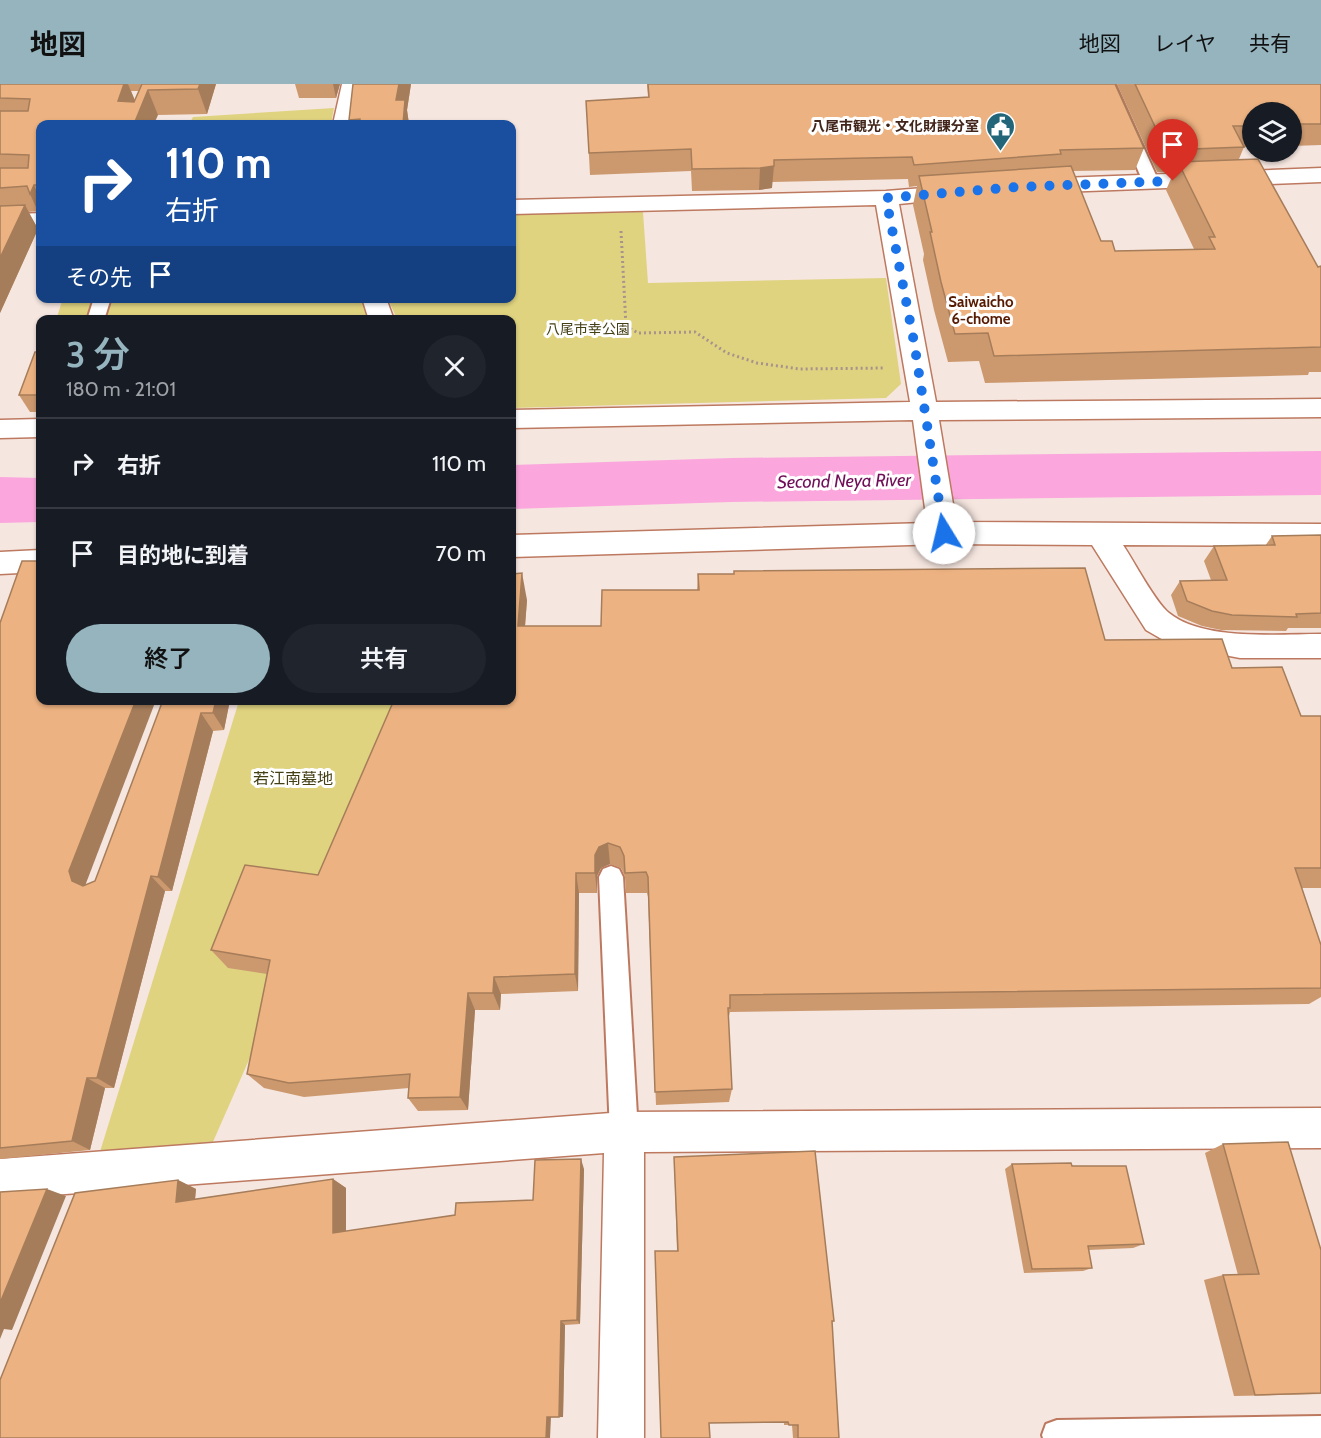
<!DOCTYPE html>
<html lang="ja">
<head>
<meta charset="utf-8">
<style>
	:root { --surface:#171b24; --page:#20242c; --text:#f1f3f6; --muted:#9ea1a6; --line:#363941; --accent:#95b4be }
	body { margin:0; font-family:Cabin,"Noto Sans JP",sans-serif; background:var(--page); color:var(--text); height:100vh; display:flex; flex-direction:column; font-size:22px; white-space:nowrap }
	* { box-sizing:border-box; margin:0 }
	p { font-size:20px; color:var(--muted) }
	.icon { flex:none; width:33px; height:33px; fill:none; stroke:currentColor; stroke-width:2; stroke-linecap:round; stroke-linejoin:round }
	.map { position:relative; flex:1; overflow:hidden }
	.panel { position:absolute; left:36px; top:231px; width:480px; height:390px; display:flex; flex-direction:column; background:var(--surface); border-radius:12px; box-shadow:0 2px 4px #0004 }
	.panel>* { flex:none }
	.banner { position:absolute; left:36px; top:36px; width:480px; height:183px; border-radius:12px; box-shadow:0 2px 4px #0004; background:#1a4fa0; color:#fff; overflow:hidden }
	.fabs { position:absolute; left:1242px; top:18px; display:grid; gap:12px }
	.fabs a { display:grid; place-items:center; width:60px; height:60px; border-radius:50%; background:var(--surface); box-shadow:0 2px 4px #0004; font-size:30px }
	.pin { position:absolute; display:grid; place-items:center; width:51px; height:51px; color:#fff; margin:-62px -26px; border-radius:50% 50% 50% 0; rotate:-45deg; box-shadow:0 0 6px #0007 }
	.pin .icon { rotate:45deg }
	.me { position:absolute; width:66px; margin:-33px; rotate:351deg; stroke-linejoin:round; filter:drop-shadow(0 0 4px #0008) }
	.turn { display:flex; align-items:center; gap:21px; height:126px; padding:0 30px; font-size:27px }
	.turn .icon { width:78px; height:78px; stroke-width:2.5 }
	.turn b { display:block; font-size:42px; line-height:51px }
	.then { display:flex; align-items:center; height:57px; padding:0 30px; background:#0003; gap:12px; font-size:22px }
	.round { display:grid; place-items:center; flex:none; width:63px; height:63px; border-radius:32px; background:var(--page) }
	.head { display:flex; align-items:center; justify-content:space-between; height:102px; padding:0 30px }
	h1 { font-size:36px; font-weight:600; line-height:45px; color:var(--accent) }
	.cta { display:flex; gap:12px; margin-top:auto; padding:12px 30px }
	.cta a { flex:1; height:69px; border-radius:36px; background:var(--accent); color:#111; font-size:24px; font-weight:600; line-height:69px; text-align:center }
	.cta a+a { background:var(--page); color:var(--text) }
	ul { padding:0; list-style:none }
	li { display:flex; align-items:center; gap:18px; height:90px; padding:0 30px; border-top:2px solid var(--line) }
	li div { flex:1 }
	li b { display:block; font-size:22px }
	li em { font-style:normal }
	header { display:flex; align-items:center; gap:36px; box-sizing:border-box; height:84px; padding:0 30px; background:var(--accent); color:#111 }
	header strong { font-size:28px }
	nav { display:flex; gap:33px; margin-inline-start:auto; font-size:21px }
	.map>svg:first-child { display:block }
</style>
</head>
<body>
<header>
<strong>地図</strong>
<nav><a>地図</a><a>レイヤ</a><a>共有</a></nav>
</header>
<div class="map">
<svg width="1321" height="1354" viewBox="0 0 1321 1354">
	<rect width="100%" height="100%" fill="#f6e6e0"/>
	<!-- green -->
	<g fill="#dfd380">
		<polygon points="334,24 331,40 189,40 193,33"/>
		<polygon points="643,128 648,199 886,194 901,300 886,314 512,324 512,236 397,235 388,215 512,214 512,130"/>
		<polygon points="63,214 363,215 370,236 56,236"/>
		<polygon points="239,617 406,617 209,1067 99,1071"/>
	</g>
	<g fill="none" stroke-linecap="round" stroke-linejoin="round">
		<!-- river -->
		<g fill="#fba7dd" fill-rule="evenodd">
			<polygon points="1321,367 1321,411 731,418 512,425 512,381 731,374"/>
			<polygon points="0,393 40,394 40,438 0,439"/>
		</g>
		<defs>
			<g id="service">
				<polygon points="1101,0 1115,0 1159,98 1156,101 1151,103 1143,98"/>
				<polygon points="94,214 111,214 104,236 87,236"/>
				<polygon points="611,782 619,785 623,793 638,1048 634,1058 624,1062 614,1058 610,1048 599,793 603,785"/>
				<polygon points="1321,1332 1321,1354 1043,1354 1042,1351 1046,1340 1057,1336"/>
			</g>
			<g id="minor">
				<polygon points="342,0 362,0 354,40 333,40"/>
				<polygon points="1321,84 1321,98 1035,109 1027,107 1024,102 1027,97 1035,95"/>
				<path d="M960,101L968,103L971,108L968,113L899,120L936,318L1321,315V333L939,336L956,438L1321,440V462L1123,461C1134,477 1155,518 1169,529C1203,557 1279,550 1321,550V574H1240L1172,561L1146,546L1092,461L943,460L512,473V451L927,439L913,336L512,344V326L910,318L876,121L512,130V116L886,107Z"/>
				<polygon points="40,129 40,143 0,145 0,131"/>
				<polygon points="362,214 386,214 394,236 369,236"/>
				<polygon points="40,335 40,353 0,354 0,336"/>
				<polygon points="40,466 40,488 0,490 0,468"/>
				<polygon points="1321,1024 1321,1064 644,1068 644,1354 598,1354 604,1069 0,1115 0,1075 624,1028"/>
			</g>
		</defs>
		<!-- service casing -->
		<use href="#service" stroke="#bd795f" stroke-width="4"/>
		<!-- minor casing -->
		<use href="#minor" stroke="#bd795f" stroke-width="3"/>
		<!-- path -->
		<polyline stroke="#a8938b" stroke-width="3" stroke-dasharray="2 3" stroke-linecap="butt" points="621,147 626,242 638,249 695,248 727,269 757,279 800,285 885,284"/>
		<!-- service -->
		<use href="#service" fill="#fff" fill-rule="evenodd"/>
		<!-- minor -->
		<use href="#minor" fill="#fff" fill-rule="evenodd"/>
	</g>
	<!-- wall -->
	<g fill="#cc996f" fill-rule="evenodd">
		<path d="M0,0H216L207,30L158,31L40,40V132L38,127L28,128L38,145L0,229ZM131,7H139L135,17Z"/>
		<polygon points="295,0 340,0 336,14 299,14"/>
		<polygon points="353,0 411,0 407,26 409,40 350,40 349,36"/>
		<polygon points="647,0 1115,0 1144,64 1135,86 1073,87 1101,157 1115,167 1194,165 1166,106 1174,88 1157,88 1117,0 1321,0 1321,61 1292,62 1292,28 1252,28 1252,63 1244,63 1239,75 1318,183 1321,182 1321,288 1309,288 1308,291 985,299 979,277 948,278 934,226 923,176 924,170 913,121 917,102 909,103 908,95 772,98 772,104 759,106 692,107 691,87 590,91 586,17 648,13"/>
		<polygon points="40,268 40,328 30,328 19,311"/>
		<polygon points="1321,451 1321,544 1288,544 1286,547 1221,546 1202,542 1178,532 1171,511 1180,497 1211,496 1204,477 1214,462 1265,462 1272,452"/>
		<polygon points="698,490 1105,556 1232,584 1301,632 1321,632 1321,804 1302,804 1321,861 1321,913 1309,920 730,928 728,936 732,1005 729,1018 656,1021 648,813 647,809 626,809 625,793 621,784 610,780 601,784 597,792 597,809 579,809 578,907 501,910 500,926 475,926 468,1026 418,1027 408,1014 409,1004 304,1013 264,1004 247,990 267,890 228,884 211,866 318,791 527,516 525,542 601,542 697,506"/>
		<polygon points="0,539 86,801 95,797 163,616 230,616 224,646 213,647 172,807 165,807 114,1004 105,1004 90,1066 0,1075"/>
		<polygon points="1223,1060 1321,1310 1234,1312 1204,1196 1223,1191 1238,1191 1205,1069"/>
		<polygon points="674,1073 834,1237 832,1238 839,1354 793,1354 792,1341 784,1341 784,1338 677,1167"/>
		<polygon points="1012,1080 1072,1082 1144,1160 1133,1164 1089,1166 1092,1184 1083,1187 1024,1189 1005,1085"/>
		<polygon points="584,1085 580,1240 565,1241 563,1333 0,1354 178,1096 196,1105 195,1115 333,1095 346,1104 346,1147 455,1131 533,1116"/>
	</g>
	<!-- shaded-wall -->
	<g fill="#a67d5a">
		<polygon points="124,0 128,0 136,19 118,17"/>
		<polygon points="200,0 216,0 207,30 198,5"/>
		<polygon points="333,0 340,0 336,14"/>
		<polygon points="399,0 411,0 407,26 409,40 401,40 396,16"/>
		<polygon points="148,6 158,31 154,40 134,40"/>
		<polygon points="774,82 772,104 759,106 760,84"/>
		<polygon points="34,101 40,115 40,132 30,110"/>
		<polygon points="25,121 38,145 0,229 0,174"/>
		<polygon points="522,489 527,516 523,568 518,542"/>
		<polygon points="136,616 156,616 85,802 72,797 69,787"/>
		<polygon points="216,616 230,616 224,646 213,629"/>
		<polygon points="201,629 213,647 172,807 158,793"/>
		<polygon points="608,759 610,780 601,784 597,792 597,809 595,789 595,771 599,763"/>
		<polygon points="576,789 579,809 578,907 575,890"/>
		<polygon points="151,792 165,807 114,1004 97,994"/>
		<polygon points="494,893 501,910 500,926 493,909"/>
		<polygon points="468,909 475,926 468,1026 460,1013"/>
		<polygon points="87,994 105,1004 90,1066 72,1057"/>
		<polygon points="581,1075 584,1085 580,1240 577,1236"/>
		<polygon points="333,1095 346,1104 346,1156 333,1149"/>
		<polygon points="178,1096 196,1105 194,1126 176,1118"/>
		<polygon points="47,1105 66,1112 12,1246 4,1245 0,1255 0,1219"/>
		<polygon points="561,1237 565,1241 563,1333 559,1333"/>
		<polygon points="547,1333 551,1333 550,1354 546,1354"/>
	</g>
	<!-- building -->
	<g fill="#edb281" stroke="#a67d5a" stroke-width="1.5">
		<polygon points="0,0 124,0 118,17 134,18 142,0 200,0 198,5 148,6 134,40 40,40 40,101 34,101 30,110 27,102 0,104 0,84 28,84 29,71 0,70 0,27 28,27 30,15 0,14"/>
		<polygon points="353,0 399,0 396,16 405,16 403,40 360,40 360,35 349,36"/>
		<polygon points="648,0 1115,0 1144,64 1060,66 1061,70 914,81 912,73 774,76 774,82 760,84 692,85 691,65 589,69 586,17 649,13"/>
		<polygon points="1135,0 1321,0 1321,40 1292,40 1292,28 1252,28 1252,42 1233,42 1244,63 1166,66"/>
		<polygon points="1258,75 1318,183 1321,182 1321,263 994,272 988,249 955,250 941,198 930,148 932,148 919,92 1071,82 1101,157 1112,157 1115,167 1215,165 1209,153 1215,153 1178,78"/>
		<polygon points="25,121 0,174 0,122"/>
		<polygon points="35,268 40,268 40,311 19,311"/>
		<polygon points="1321,451 1321,529 1296,530 1297,533 1232,531 1212,527 1187,517 1180,497 1227,496 1214,462 1275,461 1272,452"/>
		<polygon points="22,477 40,477 40,616 136,616 69,787 72,797 83,802 95,797 163,616 216,616 213,629 201,629 158,793 151,792 97,994 87,994 72,1057 0,1064 0,539"/>
		<polygon points="1085,484 1105,556 1222,555 1232,584 1282,583 1301,632 1321,632 1321,784 1295,784 1321,861 1321,904 730,911 730,924 728,924 732,1005 655,1008 648,793 646,788 625,789 624,772 620,763 608,759 599,763 595,771 595,789 576,789 575,890 494,893 493,909 468,909 460,1013 408,1014 410,990 289,999 247,990 270,876 211,866 245,781 318,791 394,616 512,616 512,490 522,489 518,542 601,542 602,506 699,506 698,490 734,490 734,487"/>
		<polygon points="1288,1058 1321,1166 1321,1309 1255,1311 1223,1191 1259,1190 1223,1060"/>
		<polygon points="815,1067 834,1237 832,1237 839,1354 798,1354 798,1341 789,1341 788,1338 709,1339 710,1354 661,1354 655,1167 678,1167 674,1073"/>
		<polygon points="581,1075 577,1236 561,1237 559,1333 547,1333 546,1354 0,1354 0,1296 75,1109 178,1096 176,1118 333,1095 333,1149 455,1131 456,1119 533,1116 535,1076"/>
		<polygon points="1071,1079 1072,1082 1126,1082 1144,1160 1088,1162 1092,1184 1032,1185 1012,1080"/>
		<polygon points="47,1105 0,1219 0,1108"/>
	</g>
	<g fill="none" stroke-linecap="round" stroke-linejoin="round">
		<!-- route -->
		<polyline stroke="#1a73e8" stroke-width="10" stroke-dasharray="0 18" points="944,449 914,258 886,114 1018,103 1173,97"/>
	</g>
	<!-- icons -->
	<defs>
		<symbol id="civic-pin" viewBox="-11 -11 22 30"><path d="M0 17L-7.5 6A9.5 9.5 0 1 1 7.5 6Z" fill="#246679" stroke="#fff"/><path d="M-.6-6.5H3V-4.5H.6V-3L4-1V1h2V6H-6V1h2V-1L-.6-3ZM-1.2 2.5V6h2.4V2.5Z" fill="#fff"/></symbol>
	</defs>
	<g fill-rule="evenodd">
		<use href="#civic-pin" x="984" y="26" width="33" height="45"/>
	</g>
	<g text-anchor="middle" dominant-baseline="central" stroke-width="6" stroke-linejoin="round" paint-order="stroke">
		<!-- far-poi labels -->
		<g font-size="14" font-weight="bold" fill="#41251a" stroke="#fff" text-anchor="end">
			<text x="979" y="42">八尾市観光・文化財課分室</text>
		</g>
		<!-- far-park labels -->
		<g font-size="14" fill="#453f16" stroke="#fff">
			<text x="588" y="245">八尾市幸公園</text>
		</g>
		<!-- far-neighbourhood labels -->
		<g font-size="15" font-weight="bold" fill="#561b02" stroke="#fff">
			<text x="981" y="218">Saiwaicho<tspan x="981" dy="17">6-chome</tspan></text>
		</g>
		<!-- park labels -->
		<g font-size="16" fill="#453f16" stroke="#fff">
			<text x="293" y="694">若江南墓地</text>
		</g>
		<!-- water labels -->
		<g font-size="18" font-style="italic" fill="#700e58" stroke="#fff">
			<text transform="translate(844 397) rotate(-1)">Second Neya River</text>
		</g>
	</g>
</svg>
<div class="fabs">
<a><svg class="icon" aria-label="layers" viewBox="0 0 24 24"><path d="M12 4l9 5-9 5-9-5zM3 14l9 5 9-5"/></svg></a>
</div>
<div class="pin" style="left:1173px;top:97px;background:#d93025"><svg class="icon" aria-label="arrive" viewBox="0 0 24 24"><path d="M6 21V4h12l-3 4 3 4H6"/></svg></div>
<svg class="me" style="left:944px;top:449px" viewBox="-20 -20 40 40"><circle r="19" fill="#fff"/><path d="M0-13L10 11 0 6-10 11z" fill="#1a73e8"/></svg>
<div class="banner">
<div class="turn"><svg class="icon" aria-label="right" viewBox="0 0 24 24"><path d="M7 20v-9h11M14 6l5 5-5 5"/></svg><div><b>110 m</b>右折</div></div>
<div class="then">その先<svg class="icon" aria-label="arrive" viewBox="0 0 24 24"><path d="M6 21V4h12l-3 4 3 4H6"/></svg></div>
</div>
<section class="panel">
<div class="head"><div><h1>3 分</h1><p>180 m · 21:01</p></div><a class="round"><svg class="icon" aria-label="close" viewBox="0 0 24 24"><path d="M6 6l12 12M18 6L6 18"/></svg></a></div>
<ul>
<li><svg class="icon" aria-label="right" viewBox="0 0 24 24"><path d="M7 20v-9h11M14 6l5 5-5 5"/></svg><div><b>右折</b></div><em>110 m</em></li>
<li><svg class="icon" aria-label="arrive" viewBox="0 0 24 24"><path d="M6 21V4h12l-3 4 3 4H6"/></svg><div><b>目的地に到着</b></div><em>70 m</em></li>
</ul>
<div class="cta"><a>終了</a><a>共有</a></div>
</section>
</div>
</body>
</html>
